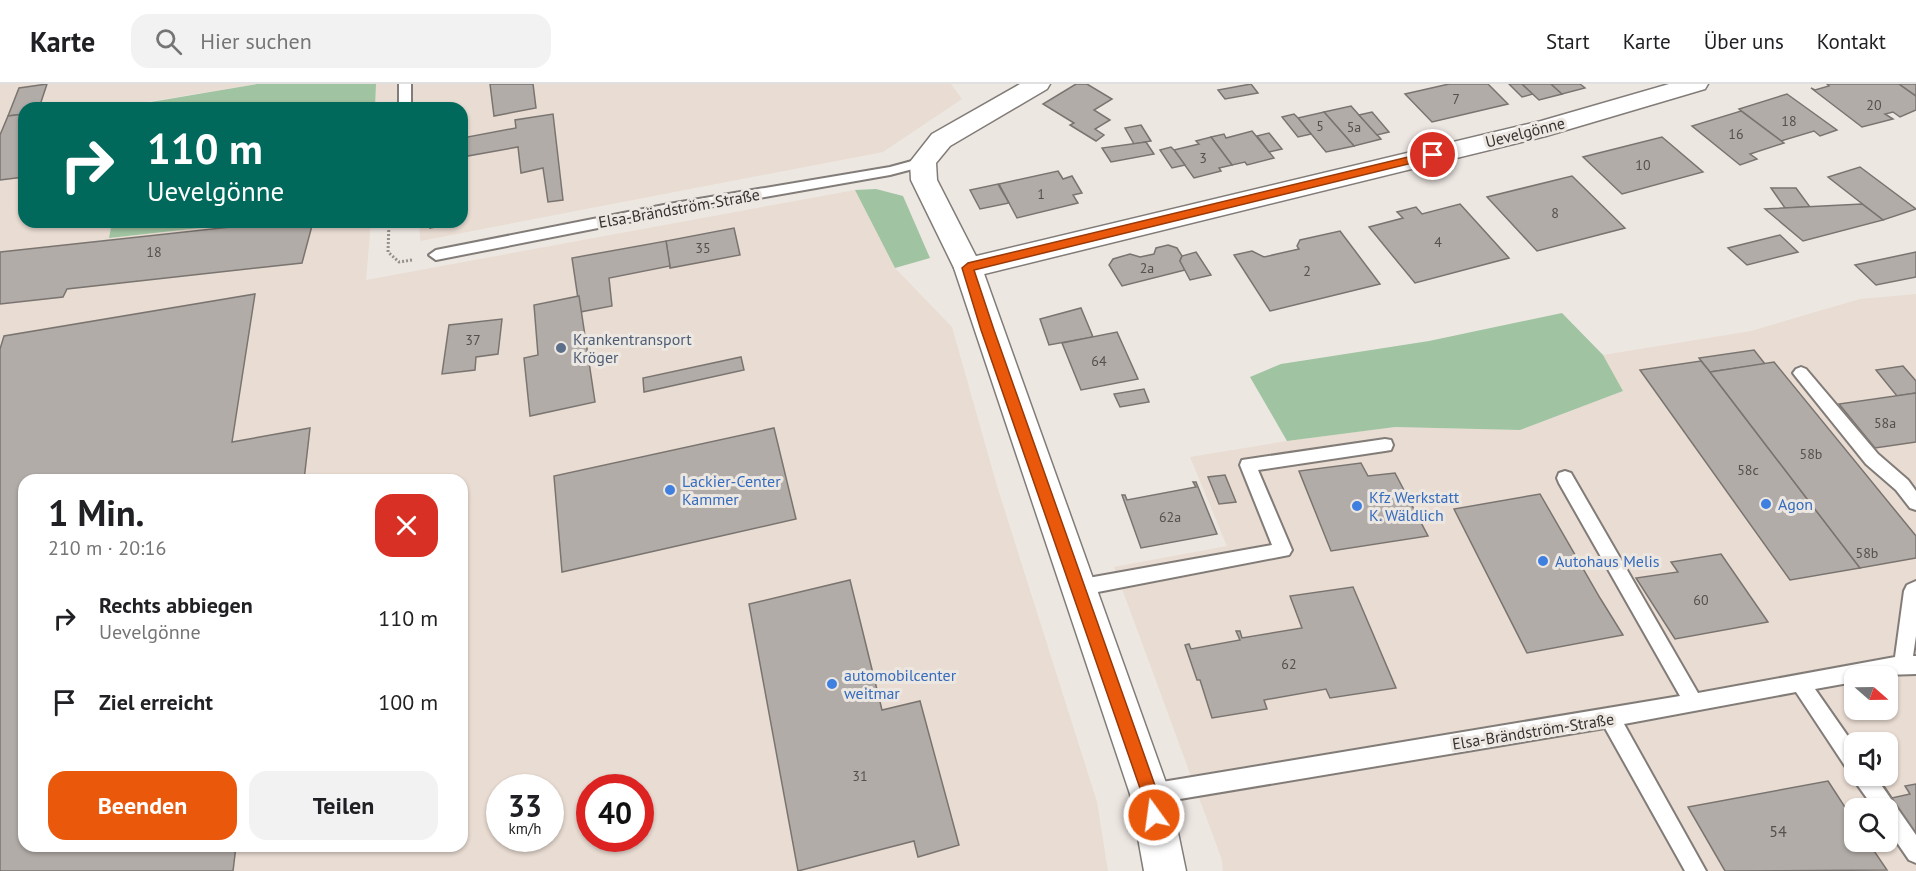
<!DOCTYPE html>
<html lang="de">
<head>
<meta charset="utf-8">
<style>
	:root { --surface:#fff; --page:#f2f2f2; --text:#202124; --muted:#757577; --line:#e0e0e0; --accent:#ea580c }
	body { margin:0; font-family:"PT Sans",sans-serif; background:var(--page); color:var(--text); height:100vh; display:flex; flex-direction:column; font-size:22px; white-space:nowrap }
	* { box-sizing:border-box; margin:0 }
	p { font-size:20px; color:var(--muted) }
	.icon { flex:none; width:33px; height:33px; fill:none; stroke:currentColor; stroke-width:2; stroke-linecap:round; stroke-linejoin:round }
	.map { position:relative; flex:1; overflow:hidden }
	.drawer { position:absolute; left:18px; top:390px; width:450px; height:378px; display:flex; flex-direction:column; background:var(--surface); border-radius:18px; box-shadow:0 2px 4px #0004 }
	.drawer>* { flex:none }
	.guide { position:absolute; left:18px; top:18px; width:450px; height:126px; border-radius:18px; box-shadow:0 2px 4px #0004; background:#00695c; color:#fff; overflow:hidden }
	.needle { width:39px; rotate:110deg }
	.tools { position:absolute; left:1844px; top:582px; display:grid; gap:12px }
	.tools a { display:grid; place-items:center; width:54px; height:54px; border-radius:12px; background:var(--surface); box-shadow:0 2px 4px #0004; font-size:30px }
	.speed { position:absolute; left:486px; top:690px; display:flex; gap:12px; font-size:30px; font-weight:700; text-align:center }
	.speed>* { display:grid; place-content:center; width:78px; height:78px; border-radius:50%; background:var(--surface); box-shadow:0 2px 4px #0004; line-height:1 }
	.speed small { font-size:15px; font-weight:400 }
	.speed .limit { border:9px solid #d22; background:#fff; color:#111 }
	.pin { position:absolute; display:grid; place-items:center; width:51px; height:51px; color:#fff; margin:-26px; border:3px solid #fff; border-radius:50%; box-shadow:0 2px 6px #0007 }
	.me { position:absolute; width:66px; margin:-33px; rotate:346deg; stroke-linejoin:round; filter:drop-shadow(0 0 4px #0008) }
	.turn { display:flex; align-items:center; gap:21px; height:126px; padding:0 30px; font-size:27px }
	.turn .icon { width:78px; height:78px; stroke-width:2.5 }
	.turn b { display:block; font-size:42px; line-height:51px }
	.round { display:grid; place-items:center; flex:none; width:63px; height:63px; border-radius:18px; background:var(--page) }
	.summary { display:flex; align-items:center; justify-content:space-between; height:102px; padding:0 30px }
	h1 { font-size:36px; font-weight:600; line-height:45px }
	.primary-button { display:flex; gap:12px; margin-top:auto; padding:12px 30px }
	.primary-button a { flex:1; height:69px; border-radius:18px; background:var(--accent); color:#fff; font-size:24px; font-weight:600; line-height:69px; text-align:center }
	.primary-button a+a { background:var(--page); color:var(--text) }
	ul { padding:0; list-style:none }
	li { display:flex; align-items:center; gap:18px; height:84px; padding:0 30px }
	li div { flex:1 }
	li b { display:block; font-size:22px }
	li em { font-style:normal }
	header { display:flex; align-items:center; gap:36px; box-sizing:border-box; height:84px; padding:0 30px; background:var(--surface); border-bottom:2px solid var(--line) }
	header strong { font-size:28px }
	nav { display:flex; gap:33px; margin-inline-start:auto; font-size:21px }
	.search { width:420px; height:54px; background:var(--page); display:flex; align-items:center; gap:15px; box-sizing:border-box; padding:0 21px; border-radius:18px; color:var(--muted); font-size:22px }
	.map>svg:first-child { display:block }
</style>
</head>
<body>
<header>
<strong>Karte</strong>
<div class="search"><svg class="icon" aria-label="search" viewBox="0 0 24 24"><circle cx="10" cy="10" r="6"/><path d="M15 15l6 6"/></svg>Hier suchen</div>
<nav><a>Start</a><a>Karte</a><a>Über uns</a><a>Kontakt</a></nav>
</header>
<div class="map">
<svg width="1916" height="787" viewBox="0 0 1916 787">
	<rect width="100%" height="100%" fill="#ede7e2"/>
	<!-- built -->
	<g fill="#e9dcd2" fill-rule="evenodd">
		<path d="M0,0H257L139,19L138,24H24V138H112L109,154L255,138H371L366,196L855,106L895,184L952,243L997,402L1097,718L1108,787H0ZM24,396H462V762H24ZM500,704H550V754H500ZM590,704H640V754H590Z"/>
		<polygon points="376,0 951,0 962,15 883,68 420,157 419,138 462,138 462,24 375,24"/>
		<path d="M1916,210V787H1223L1222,776L1114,483L1227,462L1190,373L1287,357L1395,343L1520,346L1623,307L1603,271L1751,247L1860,215ZM1854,592H1887V626H1854ZM1854,658H1887V692H1854ZM1854,724H1887V758H1854Z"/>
	</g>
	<!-- green -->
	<g fill="#a0c3a1">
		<polygon points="257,0 376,0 375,24 138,24 139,20"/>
		<polygon points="876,105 903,112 930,174 895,184 855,106"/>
		<polygon points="112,138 255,138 109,154"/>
		<polygon points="1562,229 1603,271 1623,307 1520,346 1395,343 1287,357 1250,293 1281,280 1429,257"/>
	</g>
	<!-- building -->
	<g fill="#b2aca8" stroke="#7a7470" stroke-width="1.5">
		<polygon points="47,0 39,24 24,24 24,30 8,32 19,4"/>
		<polygon points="490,0 533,0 536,24 494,32"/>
		<polygon points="1076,0 1087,0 1112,15 1094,26 1110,36 1095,45 1104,51 1096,57 1070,41 1074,39 1043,20"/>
		<polygon points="1251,0 1258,9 1225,15 1218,6"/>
		<polygon points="1449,0 1488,0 1508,20 1432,38 1405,10"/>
		<polygon points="1509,0 1522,0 1533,10 1522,13"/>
		<polygon points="1522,0 1551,0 1562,10 1539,16"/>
		<polygon points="1551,0 1580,0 1585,4 1562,10"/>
		<polygon points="1827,0 1899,0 1916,12 1916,26 1900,33 1893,28 1885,30 1893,35 1862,43 1811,4 1815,6 1829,2"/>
		<polygon points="1899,0 1916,0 1916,12"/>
		<polygon points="1787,10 1837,46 1820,52 1814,47 1781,57 1739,25"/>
		<polygon points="1351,22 1359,31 1381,55 1354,62 1324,28"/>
		<polygon points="1741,27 1784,59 1750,70 1757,75 1740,81 1692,42"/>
		<polygon points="1324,28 1354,62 1326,68 1298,34"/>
		<polygon points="1372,28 1389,48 1377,51 1359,31"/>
		<polygon points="24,30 24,93 0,96 0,51 8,32"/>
		<polygon points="553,30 563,116 548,118 543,84 521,89 518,63 462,73 462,54 516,44 515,36"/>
		<polygon points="1294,30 1298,34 1311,50 1298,53 1282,33"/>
		<polygon points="1141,41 1151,57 1134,60 1125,44"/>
		<polygon points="1252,47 1274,74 1247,81 1245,78 1232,81 1211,53 1224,50 1226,54"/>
		<polygon points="1269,49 1282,65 1269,68 1257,52"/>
		<polygon points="1211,53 1232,81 1219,84 1221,87 1194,94 1174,66 1199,60 1196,57"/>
		<polygon points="1662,53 1703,88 1622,110 1583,73"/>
		<polygon points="1146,58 1154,70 1111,78 1102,64"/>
		<polygon points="1171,63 1174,66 1185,81 1172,84 1160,66"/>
		<polygon points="1860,83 1916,125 1883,136 1828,93"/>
		<polygon points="1058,87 1063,95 1072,92 1082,109 1073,111 1078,119 1017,134 999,100"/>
		<polygon points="1572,92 1625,144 1537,167 1487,113"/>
		<polygon points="998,100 1009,119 980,125 970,106"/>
		<polygon points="1771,104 1796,104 1810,123 1785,124"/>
		<polygon points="1460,120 1509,174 1415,199 1369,143 1403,134 1397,128 1416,123 1422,130"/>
		<polygon points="1862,120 1883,136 1803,157 1765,125"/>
		<polygon points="277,138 313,138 302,179 67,205 63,213 0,220 0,168"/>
		<polygon points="430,138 460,138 430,144"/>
		<polygon points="734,144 740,171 670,184 666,157"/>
		<polygon points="1340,147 1380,200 1270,227 1234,171 1252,167 1264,173 1299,165 1297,162 1300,156"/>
		<polygon points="1780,151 1798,168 1747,181 1728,164"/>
		<polygon points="666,157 670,182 609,194 612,222 580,228 572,174"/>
		<polygon points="1168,161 1177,164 1182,172 1180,177 1185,186 1122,202 1109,181 1113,175 1130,170 1140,173 1154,170 1156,164"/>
		<polygon points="1196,168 1211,191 1190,196 1180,177 1182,172"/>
		<polygon points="1916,168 1916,193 1876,201 1855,181"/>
		<polygon points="255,210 232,358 310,344 304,396 24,396 24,762 236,762 233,787 0,787 0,265 4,252"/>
		<polygon points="579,212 595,318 530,332 524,274 538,271 534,221"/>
		<polygon points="1081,224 1093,253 1049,261 1040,235"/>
		<polygon points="502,235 498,270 476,273 475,286 442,290 449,241"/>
		<polygon points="1117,248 1138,295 1081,306 1062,259"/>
		<polygon points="1754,266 1765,280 1710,288 1699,274"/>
		<polygon points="741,273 744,286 644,308 643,294"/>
		<polygon points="1701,277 1710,288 1860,484 1790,496 1640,286"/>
		<polygon points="1774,278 1916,452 1916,474 1860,484 1710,288"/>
		<polygon points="1903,282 1916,297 1916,309 1897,312 1876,286"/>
		<polygon points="1144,305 1149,318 1120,323 1114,310"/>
		<polygon points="1916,309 1916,358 1875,364 1839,320"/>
		<polygon points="774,344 796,435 562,488 554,392"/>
		<polygon points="1361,379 1368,392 1395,389 1428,452 1331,467 1299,387"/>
		<polygon points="1225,391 1236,418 1219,420 1208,393"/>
		<polygon points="1193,398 1196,398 1217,450 1141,464 1122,411 1125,411 1127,416 1196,403"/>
		<polygon points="1540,410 1600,514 1623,551 1527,569 1454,425"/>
		<polygon points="1721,470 1768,538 1675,555 1636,494 1678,488 1671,478"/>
		<polygon points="850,496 882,626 920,617 959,761 918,773 914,757 798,787 749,520"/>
		<polygon points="1353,503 1396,604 1330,614 1326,605 1264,616 1267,625 1212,634 1200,596 1197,596 1185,561 1189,560 1191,565 1240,556 1236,547 1240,547 1242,554 1302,544 1290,512"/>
		<polygon points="1875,693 1878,693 1892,714 1910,710 1905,702 1916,700 1916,754"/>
		<polygon points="1828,697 1854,737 1854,758 1868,758 1887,786 1725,787 1688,723"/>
	</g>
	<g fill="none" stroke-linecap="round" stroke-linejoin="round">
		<defs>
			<g id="lane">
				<rect x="399" y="0" width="12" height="24"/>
				<polygon points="923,74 930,78 928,81 890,91 669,130 436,176 429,171 436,166 669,120 890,83"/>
				<polygon points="1801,283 1806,285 1878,370 1908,396 1916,407 1916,426 1910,424 1896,406 1866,380 1796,293 1793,289 1796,285"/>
				<polygon points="1385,355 1391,356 1393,361 1391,366 1385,367 1258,386 1292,466 1289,471 1077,512 1071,509 1068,504 1071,499 1077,496 1272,461 1240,381 1242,376"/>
				<polygon points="1565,387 1571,389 1698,609 1895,573 1904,507 1907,501 1916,497 1916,552 1913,572 1916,572 1916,590 1854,592 1854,598 1815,605 1854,661 1854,688 1847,685 1796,608 1624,640 1706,787 1685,787 1605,644 1150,720 1143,717 1140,710 1143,703 1150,700 1680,612 1559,399 1557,394 1559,389"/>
				<polygon points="1854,690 1875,692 1916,751 1916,779 1909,776 1887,744 1887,724 1874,724 1856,699"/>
			</g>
			<polygon id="street" points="1669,0 1708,0 1705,5 1546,52 968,194 958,191 954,184 958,177 968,174 1541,37"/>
			<polygon id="secondary" points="1020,0 1050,0 1047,5 950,62 936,79 937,96 982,184 1170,710 1186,787 1144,787 1130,710 954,184 911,96 910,78 932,50"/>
		</defs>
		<!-- lane casing -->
		<use href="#lane" stroke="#827c78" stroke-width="4"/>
		<!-- street casing -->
		<use href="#street" stroke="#827c78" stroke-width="3"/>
		<!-- secondary casing -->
		<use href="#secondary" stroke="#827c78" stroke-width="3"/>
		<!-- path -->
		<polyline stroke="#94908c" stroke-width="3" stroke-dasharray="2 2" stroke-linecap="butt" points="389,138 388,168 399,178 412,176"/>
		<!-- lane -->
		<use href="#lane" fill="#fff" fill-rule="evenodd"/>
		<!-- street -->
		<use href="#street" fill="#fff" fill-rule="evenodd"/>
		<!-- secondary -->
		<use href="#secondary" fill="#fff" fill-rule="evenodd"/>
	</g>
	<!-- route -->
	<polygon fill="#ea580c" stroke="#983908" stroke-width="1.5" points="1433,67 1437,68 1437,73 974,186 994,246 1158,710 1163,731 1160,737 1154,740 1149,737 1142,710 981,246 962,184 968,179"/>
	<!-- markers -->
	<circle fill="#5c6f8a" stroke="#ede7e2" stroke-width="2" cx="561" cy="264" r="6"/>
	<g fill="#3f7fe0" stroke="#ede7e2" stroke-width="2">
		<circle cx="670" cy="406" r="6"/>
		<circle cx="1766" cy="420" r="6"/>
		<circle cx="1357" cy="422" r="6"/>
		<circle cx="1543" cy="477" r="6"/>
		<circle cx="832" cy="600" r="6"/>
	</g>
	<g text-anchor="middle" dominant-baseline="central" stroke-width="6" stroke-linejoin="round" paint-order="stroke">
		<!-- number labels -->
		<g font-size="14" fill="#54504e">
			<text x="1456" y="15">7</text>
			<text x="1874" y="21">20</text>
			<text x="1789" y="37">18</text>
			<text x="1320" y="42">5</text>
			<text x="1354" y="43">5a</text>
			<text x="1736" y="50">16</text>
			<text x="1203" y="74">3</text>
			<text x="1643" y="81">10</text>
			<text x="1041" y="110">1</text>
			<text x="1555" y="129">8</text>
			<text x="1438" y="158">4</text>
			<text x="703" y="164">35</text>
			<text x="154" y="168">18</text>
			<text x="1147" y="184">2a</text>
			<text x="1307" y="187">2</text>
			<text x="473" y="256">37</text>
			<text x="1099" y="277">64</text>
			<text x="1885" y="339">58a</text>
			<text x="1811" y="370">58b</text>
			<text x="1748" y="386">58c</text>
			<text x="1170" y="433">62a</text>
			<text x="1867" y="469">58b</text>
			<text x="1701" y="516">60</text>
			<text x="1289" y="580">62</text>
			<text x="860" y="692">31</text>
		</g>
		<!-- street labels -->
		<g font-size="16" fill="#353230" stroke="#ede7e2">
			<text transform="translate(1525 48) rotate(-14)">Uevelgönne</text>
			<text transform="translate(679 124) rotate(-10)">Elsa-Brändström-Straße</text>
			<text transform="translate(1533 647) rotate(-9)">Elsa-Brändström-Straße</text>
		</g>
		<!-- service labels -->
		<g font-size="16" fill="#4e5e75" stroke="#ede7e2" text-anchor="start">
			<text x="573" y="255">Krankentransport<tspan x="573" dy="18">Kröger</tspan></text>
		</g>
		<!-- shop labels -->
		<g font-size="16" fill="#366cbe" stroke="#ede7e2" text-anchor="start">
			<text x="682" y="397">Lackier-Center<tspan x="682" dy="18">Kammer</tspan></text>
			<text x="1369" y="413">Kfz Werkstatt<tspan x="1369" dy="18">K. Wäldlich</tspan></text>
			<text x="1778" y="420">Agon</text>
			<text x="1555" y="477">Autohaus Melis</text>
			<text x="844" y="591">automobilcenter<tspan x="844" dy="18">weitmar</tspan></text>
		</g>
		<!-- near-number labels -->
		<g font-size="16" fill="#54504e">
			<text x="1778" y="747">54</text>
		</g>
	</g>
</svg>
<div class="tools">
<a><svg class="needle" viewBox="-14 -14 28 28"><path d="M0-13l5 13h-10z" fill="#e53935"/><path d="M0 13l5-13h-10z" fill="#757577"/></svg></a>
<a><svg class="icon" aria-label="sound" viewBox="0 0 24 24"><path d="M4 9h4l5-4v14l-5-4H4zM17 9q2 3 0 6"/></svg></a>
<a><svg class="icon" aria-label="search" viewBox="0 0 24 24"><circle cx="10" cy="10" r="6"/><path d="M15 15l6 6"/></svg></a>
</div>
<div class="speed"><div>33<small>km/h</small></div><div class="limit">40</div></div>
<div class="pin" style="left:1433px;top:71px;background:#d93025"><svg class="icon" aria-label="arrive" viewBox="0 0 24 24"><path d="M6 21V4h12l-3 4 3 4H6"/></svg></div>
<svg class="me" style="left:1154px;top:731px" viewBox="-20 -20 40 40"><circle r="17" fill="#ea580c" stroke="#fff" stroke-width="3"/><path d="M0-11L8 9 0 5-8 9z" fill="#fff"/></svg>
<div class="guide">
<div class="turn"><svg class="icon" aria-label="right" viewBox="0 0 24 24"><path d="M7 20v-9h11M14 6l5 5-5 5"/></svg><div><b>110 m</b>Uevelgönne</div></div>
</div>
<section class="drawer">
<div class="summary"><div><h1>1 Min.</h1><p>210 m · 20:16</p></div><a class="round" style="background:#d93025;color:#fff"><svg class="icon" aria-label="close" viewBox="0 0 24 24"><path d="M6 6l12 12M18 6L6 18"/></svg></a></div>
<ul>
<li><svg class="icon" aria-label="right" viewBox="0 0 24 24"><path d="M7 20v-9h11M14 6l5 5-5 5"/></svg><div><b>Rechts abbiegen</b><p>Uevelgönne</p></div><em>110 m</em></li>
<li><svg class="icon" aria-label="arrive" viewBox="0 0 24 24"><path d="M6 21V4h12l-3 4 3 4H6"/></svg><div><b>Ziel erreicht</b></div><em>100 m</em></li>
</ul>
<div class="primary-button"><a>Beenden</a><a>Teilen</a></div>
</section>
</div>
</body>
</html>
